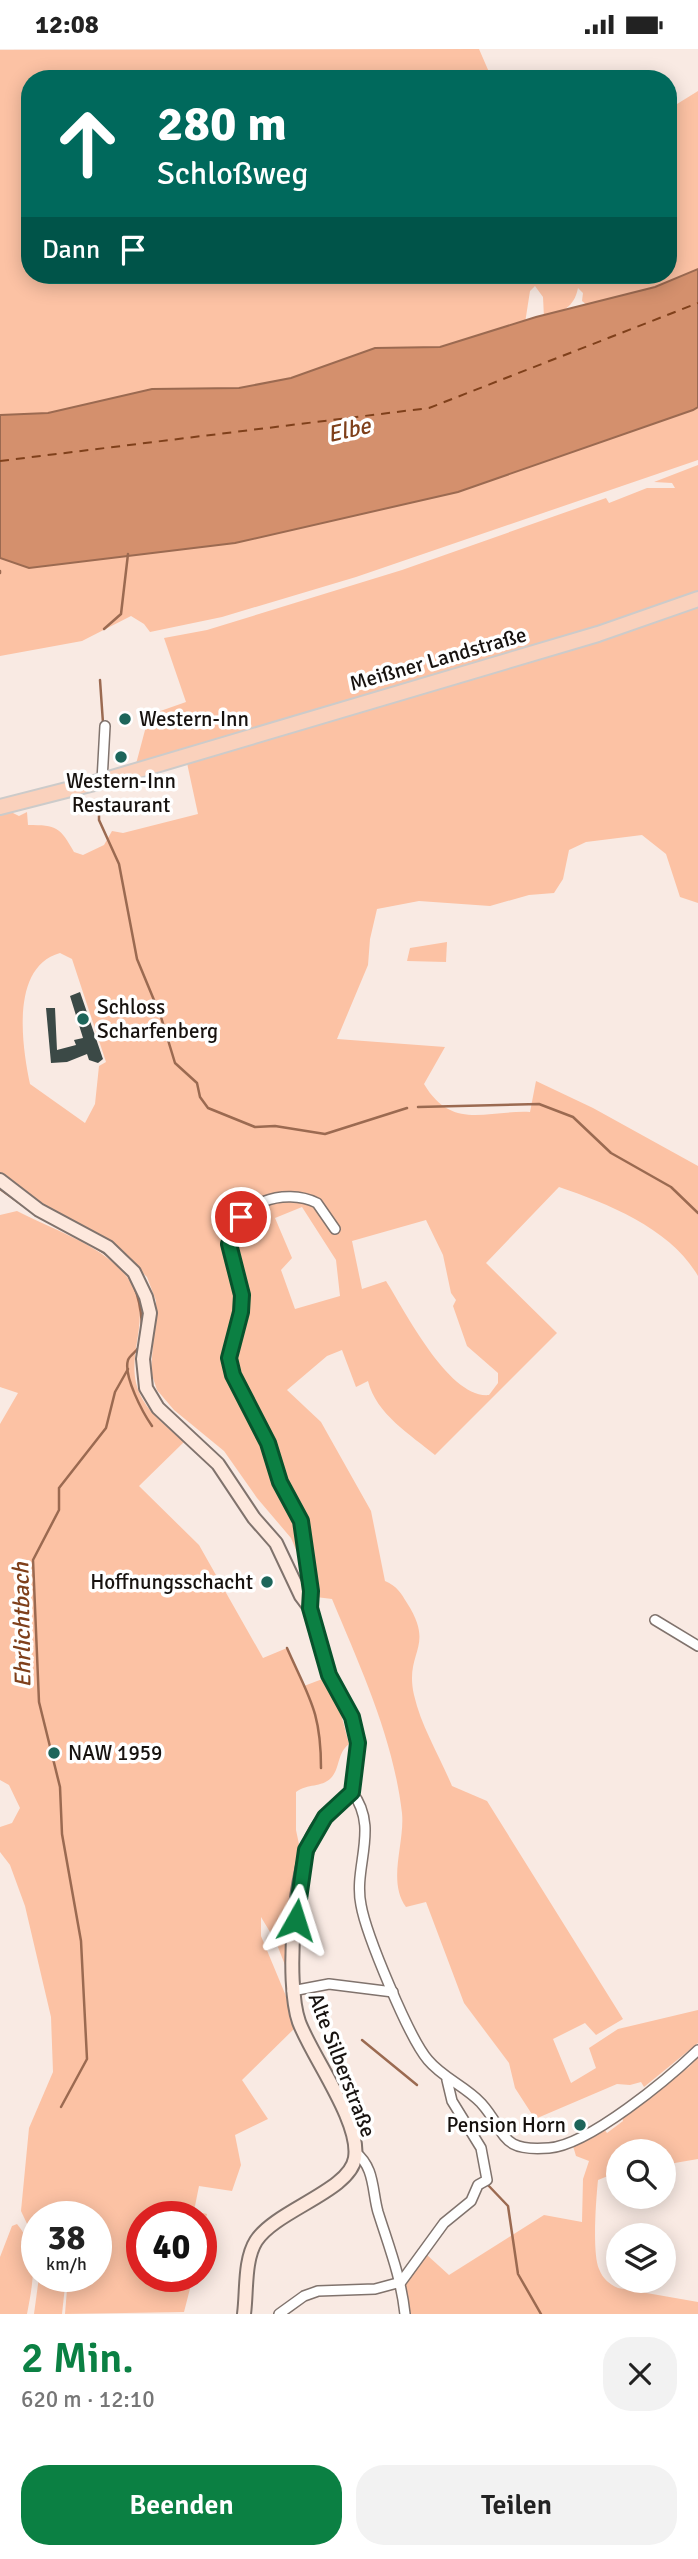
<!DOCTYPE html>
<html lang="de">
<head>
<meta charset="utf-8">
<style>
	:root { --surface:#fff; --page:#f2f2f2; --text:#222; --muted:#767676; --accent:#0b8043 }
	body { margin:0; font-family:Signika,sans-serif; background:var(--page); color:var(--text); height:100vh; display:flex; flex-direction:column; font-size:26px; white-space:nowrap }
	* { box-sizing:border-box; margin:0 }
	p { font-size:23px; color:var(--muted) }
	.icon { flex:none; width:38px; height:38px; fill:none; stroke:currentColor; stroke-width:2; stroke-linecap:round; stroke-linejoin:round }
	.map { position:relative; height:2265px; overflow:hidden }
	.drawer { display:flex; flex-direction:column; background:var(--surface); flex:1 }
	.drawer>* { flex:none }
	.top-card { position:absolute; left:21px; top:21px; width:656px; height:214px; border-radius:28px; box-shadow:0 4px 18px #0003; background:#00695c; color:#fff; overflow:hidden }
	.fabs { position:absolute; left:606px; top:2090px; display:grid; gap:14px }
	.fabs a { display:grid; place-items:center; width:70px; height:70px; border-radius:50%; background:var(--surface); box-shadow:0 4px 18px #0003; font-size:35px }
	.speed { position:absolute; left:21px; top:2152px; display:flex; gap:14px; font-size:35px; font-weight:700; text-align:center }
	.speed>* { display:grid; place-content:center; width:91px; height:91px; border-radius:50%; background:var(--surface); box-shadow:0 4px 18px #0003; line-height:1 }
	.speed small { font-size:18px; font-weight:400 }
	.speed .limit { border:10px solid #d22; background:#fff; color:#111 }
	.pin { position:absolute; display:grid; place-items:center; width:60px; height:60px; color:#fff; margin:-30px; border:4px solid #fff; border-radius:50%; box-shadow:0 2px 7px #0007 }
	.me { position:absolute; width:77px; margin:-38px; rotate:6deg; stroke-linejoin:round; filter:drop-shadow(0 0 5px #0008) }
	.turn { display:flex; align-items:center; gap:24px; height:147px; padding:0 21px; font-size:32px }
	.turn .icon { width:91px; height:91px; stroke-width:2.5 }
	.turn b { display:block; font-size:49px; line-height:60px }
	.then { display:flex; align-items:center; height:66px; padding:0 21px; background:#0003; gap:14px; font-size:26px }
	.round { display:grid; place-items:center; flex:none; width:74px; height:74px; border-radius:28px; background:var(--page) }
	.overview { display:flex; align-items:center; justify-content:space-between; height:119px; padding:0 21px }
	h1 { font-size:42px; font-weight:600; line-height:52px; color:var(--accent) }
	.cta { display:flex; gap:14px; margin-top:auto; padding:14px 21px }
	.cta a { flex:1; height:80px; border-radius:28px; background:var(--accent); color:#fff; font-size:28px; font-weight:600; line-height:80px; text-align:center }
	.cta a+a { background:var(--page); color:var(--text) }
	.status { display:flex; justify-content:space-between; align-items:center; height:49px; padding:0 35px; background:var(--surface); direction:ltr }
	.status svg { height:19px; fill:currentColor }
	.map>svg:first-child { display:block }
</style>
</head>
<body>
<div class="status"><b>12:08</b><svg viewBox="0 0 49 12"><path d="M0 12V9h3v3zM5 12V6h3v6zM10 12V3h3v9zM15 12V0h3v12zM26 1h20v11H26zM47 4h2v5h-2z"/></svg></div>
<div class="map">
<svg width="698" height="2265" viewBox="0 0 698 2265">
	<rect width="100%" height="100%" fill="#f9eae3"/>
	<!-- green -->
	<g fill="#fcc2a4" fill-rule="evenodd">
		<path d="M479,0L492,30H30V226H668L669,60L698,42V220L655,238L587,256L582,252L583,244L578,239C574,259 562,263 544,269L543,248L535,237L530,242L525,274L439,298L375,299L291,329L239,339L152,340L48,364L0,366V1Z"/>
		<polygon points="698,358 698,411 356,528 222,568 150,583 144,575 131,567 82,592 0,607 0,509 29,519 235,494 458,443"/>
		<polygon points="698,416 698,545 650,562 136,715 149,666 186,653 164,589 207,581 402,521 606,449 609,454 647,439 675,439 672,434 654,433"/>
		<path d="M698,555V854L680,848L666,805L642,786L586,793L569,801L563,830L554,844L529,846L490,857L419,852L377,860L370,890L368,916L337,990L445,998L424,1035C452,1082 486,1061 530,1063L536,1032L593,1059L698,1117V1227C671,1180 609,1155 559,1138L486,1214L557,1284L435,1406C411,1386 376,1365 368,1332L356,1338L342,1301L327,1307L287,1341L321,1373L371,1462L385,1532C397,1537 401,1544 407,1554C436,1599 404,1602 414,1646C421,1677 440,1708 452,1737L487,1752L623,1970L596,1986L585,1974L553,1990L571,2034L596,2019L589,1999L618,1980L698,1961V1994L644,2038L641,2033L630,2036L617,2035L535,2070L515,2039L509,2014L464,1954L426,1853L406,1858C387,1832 405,1794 402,1764C393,1688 361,1620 332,1550L316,1548L291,1489L257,1449L224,1402L174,1361L157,1341L151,1323L156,1252L147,1228L123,1205L43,1159L0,1124V764L9,762L19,767L27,763L28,776C57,776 60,778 74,803L83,806L104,796L112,782L123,784L198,765L187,714ZM60,904L72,910L106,1013L99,1017L95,1055L85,1074L30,1035C22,997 10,918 60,904ZM302,1158L336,1211L340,1247L295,1260L281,1221L292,1209L275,1169ZM426,1171L443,1206L451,1244L456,1251L453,1257L467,1297L498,1324V1334L489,1346C449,1350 405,1262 386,1232L362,1240L352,1192Z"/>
		<polygon points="447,893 446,913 407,912 410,899"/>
		<path d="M17,1162C51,1180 97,1194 123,1223C162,1267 117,1307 143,1351C153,1368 170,1380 184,1393L139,1437L199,1496L263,1609L287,1599L304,1637L325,1629L341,1665L349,1695C337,1704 340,1720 331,1729C321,1739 308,1734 296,1743V1781L300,1800L285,1916L276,1893L261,1868V1887L298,1976L242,2031L268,2070L235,2086L241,2116L232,2142L199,2137L194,2162L207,2165L201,2192V2168H142V2228H193L184,2263L65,2265L68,2228H96V2168H37V2196L21,2162L29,2079L53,2023L51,1968L25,1857L10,1816L0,1803V1778L12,1774L20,1759L9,1736L0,1731V1375L18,1344L0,1338V1166Z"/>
		<path d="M698,2008V2110L663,2116V2102H618V2123L598,2131C596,2151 592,2204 599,2220C603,2230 609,2235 618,2239L698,2253V2265H407L403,2236L427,2206L449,2226L544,2166L582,2173L583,2130L589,2112L576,2107L573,2097L604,2080L607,2084L623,2072L622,2067L689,2018Z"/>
		<path d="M17,2175C40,2202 33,2233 27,2265H0V2208L12,2177Z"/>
		<polygon points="39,2228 66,2228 62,2265 34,2265"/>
	</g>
	<!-- water -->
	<polygon fill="#d4906d" stroke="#9b6a51" stroke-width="2" points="698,220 698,358 693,361 458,443 235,494 29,519 0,509 0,366 48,364 152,340 239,339 291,329 375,299 440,298 536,268 655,238"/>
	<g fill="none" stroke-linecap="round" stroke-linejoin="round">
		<!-- stream -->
		<g stroke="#9b6a51" stroke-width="2.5">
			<polyline points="0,522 0,524"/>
			<polyline points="104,580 121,565 128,505"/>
			<polyline points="100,631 103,674"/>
			<polyline points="99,762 99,771 119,815 137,910 161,968 175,1014 197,1034 200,1048 208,1059 255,1078 275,1077 325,1085 407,1059"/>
			<polyline points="418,1058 539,1055 573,1068 611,1104 671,1138 698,1164"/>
			<polyline points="0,1140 36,1166"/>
			<path d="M89,1194C103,1203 122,1214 130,1229C140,1246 146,1280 138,1299C136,1303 130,1306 128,1311C123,1327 143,1364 152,1377"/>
			<path d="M287,1599C309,1649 321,1662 321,1719"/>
			<polyline points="362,1991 417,2036"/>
			<polyline points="61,2058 87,2010 81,1892 62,1785 60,1738 39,1653 33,1511 59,1461 59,1439 106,1379 115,1343 128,1320"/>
			<polyline points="487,2135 508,2157 518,2225 541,2265"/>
		</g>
		<!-- ferry -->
		<polyline stroke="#7f401b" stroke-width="2" stroke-dasharray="9 7" stroke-linecap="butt" points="0,412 429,359 698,254"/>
	</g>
	<!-- building -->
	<polygon fill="#3b4946" points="80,943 103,1010 98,1014 89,1011 87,1005 67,1013 51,1014 46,959 55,959 57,1001 76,996 74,991 83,989 70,947"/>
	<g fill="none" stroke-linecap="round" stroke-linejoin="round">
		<defs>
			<g id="street">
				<polyline points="102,732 105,677"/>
				<path d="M310,1559C311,1539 305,1476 296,1459C292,1449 284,1441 280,1431C271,1412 267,1391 257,1371C250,1356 237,1341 232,1324C225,1300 240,1280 241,1256C242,1236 227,1214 230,1194C235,1153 285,1138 317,1154L335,1180"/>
				<polyline points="655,1571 698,1597"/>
				<path d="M352,1743C380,1779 353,1817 361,1856C366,1885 409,1989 428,2011C443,2029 465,2037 481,2054C508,2084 498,2103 549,2099C589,2096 669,2029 698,2001"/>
				<polyline points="292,1942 329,1935 393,1943"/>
				<path d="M355,2103C375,2118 372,2142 378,2163C389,2198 401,2228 405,2265"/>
				<polyline points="279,2265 304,2247 318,2242 375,2240 401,2233 444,2174 471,2152 478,2136 487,2131 481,2099 452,2052 447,2031"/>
			</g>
			<path id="secondary" d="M0,1131L39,1161L108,1198L134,1223L146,1248L150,1264L143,1310L146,1339L158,1359L218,1415L254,1469L276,1494L301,1547L310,1559L329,1626L352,1668L358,1694L352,1743C340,1756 325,1766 316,1781C294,1817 285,1933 299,1973C312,2008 361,2073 355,2109C350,2142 276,2161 256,2192C244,2211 247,2243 244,2265"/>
			<polyline id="primary" points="0,758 102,732 598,585 698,550"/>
		</defs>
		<!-- street casing -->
		<use href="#street" stroke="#80736d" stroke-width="12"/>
		<!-- secondary casing -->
		<use href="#secondary" stroke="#80736d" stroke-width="16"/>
		<!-- primary casing -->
		<use href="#primary" stroke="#cccbca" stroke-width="18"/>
		<!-- street -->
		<use href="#street" stroke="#fff" stroke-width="9"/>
		<!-- secondary -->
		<use href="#secondary" stroke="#fde8dd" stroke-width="12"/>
		<!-- primary -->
		<use href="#primary" stroke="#fad1bc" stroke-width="14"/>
	</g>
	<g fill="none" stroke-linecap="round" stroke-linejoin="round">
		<defs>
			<polyline id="route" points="241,1168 229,1195 242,1246 241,1263 229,1309 233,1326 268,1394 280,1433 301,1472 311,1542 310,1559 329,1626 352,1668 358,1694 352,1743 325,1768 306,1801 296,1871"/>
		</defs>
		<!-- route casing -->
		<use href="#route" stroke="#07532c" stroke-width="18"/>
		<!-- route -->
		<use href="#route" stroke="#0b8043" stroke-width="12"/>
	</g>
	<!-- markers -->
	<g fill="#1d655a" stroke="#fff" stroke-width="2.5">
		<circle cx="125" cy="670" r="7"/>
		<circle cx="121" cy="708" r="7"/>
		<circle cx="83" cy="970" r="7"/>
		<circle cx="267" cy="1533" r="7"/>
		<circle cx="54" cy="1704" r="7"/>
		<circle cx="580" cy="2076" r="7"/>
	</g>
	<g text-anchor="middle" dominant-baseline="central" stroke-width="7" stroke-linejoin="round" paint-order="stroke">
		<!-- street labels -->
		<g font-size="21" fill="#17120f" stroke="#fff">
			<text transform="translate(438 610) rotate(-16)">Meißner Landstraße</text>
			<text transform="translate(342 2016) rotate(69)">Alte Silberstraße</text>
		</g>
		<!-- poi labels -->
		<g font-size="21" fill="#17120f" stroke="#fff" text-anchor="start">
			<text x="139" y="670">Western-Inn</text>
			<text x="121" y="732" text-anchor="middle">Western-Inn<tspan x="121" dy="24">Restaurant</tspan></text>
			<text x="97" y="958">Schloss<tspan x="97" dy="24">Scharfenberg</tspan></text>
			<text x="253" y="1533" text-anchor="end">Hoffnungsschacht</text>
			<text x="68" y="1704">NAW 1959</text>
			<text x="566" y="2076" text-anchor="end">Pension Horn</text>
		</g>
		<!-- water labels -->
		<g font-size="23" font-style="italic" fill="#7f401b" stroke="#fff">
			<text transform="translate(349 381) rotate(-13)">Elbe</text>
			<text transform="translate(22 1576) rotate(-91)">Ehrlichtbach</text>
		</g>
	</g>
</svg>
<div class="fabs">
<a><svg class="icon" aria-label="search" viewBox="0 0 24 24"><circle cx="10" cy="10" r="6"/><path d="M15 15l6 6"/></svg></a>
<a><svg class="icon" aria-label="layers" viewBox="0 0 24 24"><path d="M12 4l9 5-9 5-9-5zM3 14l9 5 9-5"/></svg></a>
</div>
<div class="speed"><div>38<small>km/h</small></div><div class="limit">40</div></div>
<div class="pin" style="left:241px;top:1168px;background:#d93025"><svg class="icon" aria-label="arrive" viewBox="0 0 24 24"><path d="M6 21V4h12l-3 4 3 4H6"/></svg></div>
<svg class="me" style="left:296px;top:1871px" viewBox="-20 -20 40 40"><path d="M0-17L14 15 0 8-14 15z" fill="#0b8043" stroke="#fff" stroke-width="4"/></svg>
<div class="top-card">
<div class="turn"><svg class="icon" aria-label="ahead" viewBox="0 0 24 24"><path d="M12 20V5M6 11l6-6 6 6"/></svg><div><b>280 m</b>Schloßweg</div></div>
<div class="then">Dann<svg class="icon" aria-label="arrive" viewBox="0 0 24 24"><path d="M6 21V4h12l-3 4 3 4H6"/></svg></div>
</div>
</div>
<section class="drawer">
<div class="overview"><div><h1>2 Min.</h1><p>620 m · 12:10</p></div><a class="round"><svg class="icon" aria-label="close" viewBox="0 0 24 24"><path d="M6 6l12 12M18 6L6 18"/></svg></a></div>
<div class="cta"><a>Beenden</a><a>Teilen</a></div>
</section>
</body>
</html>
